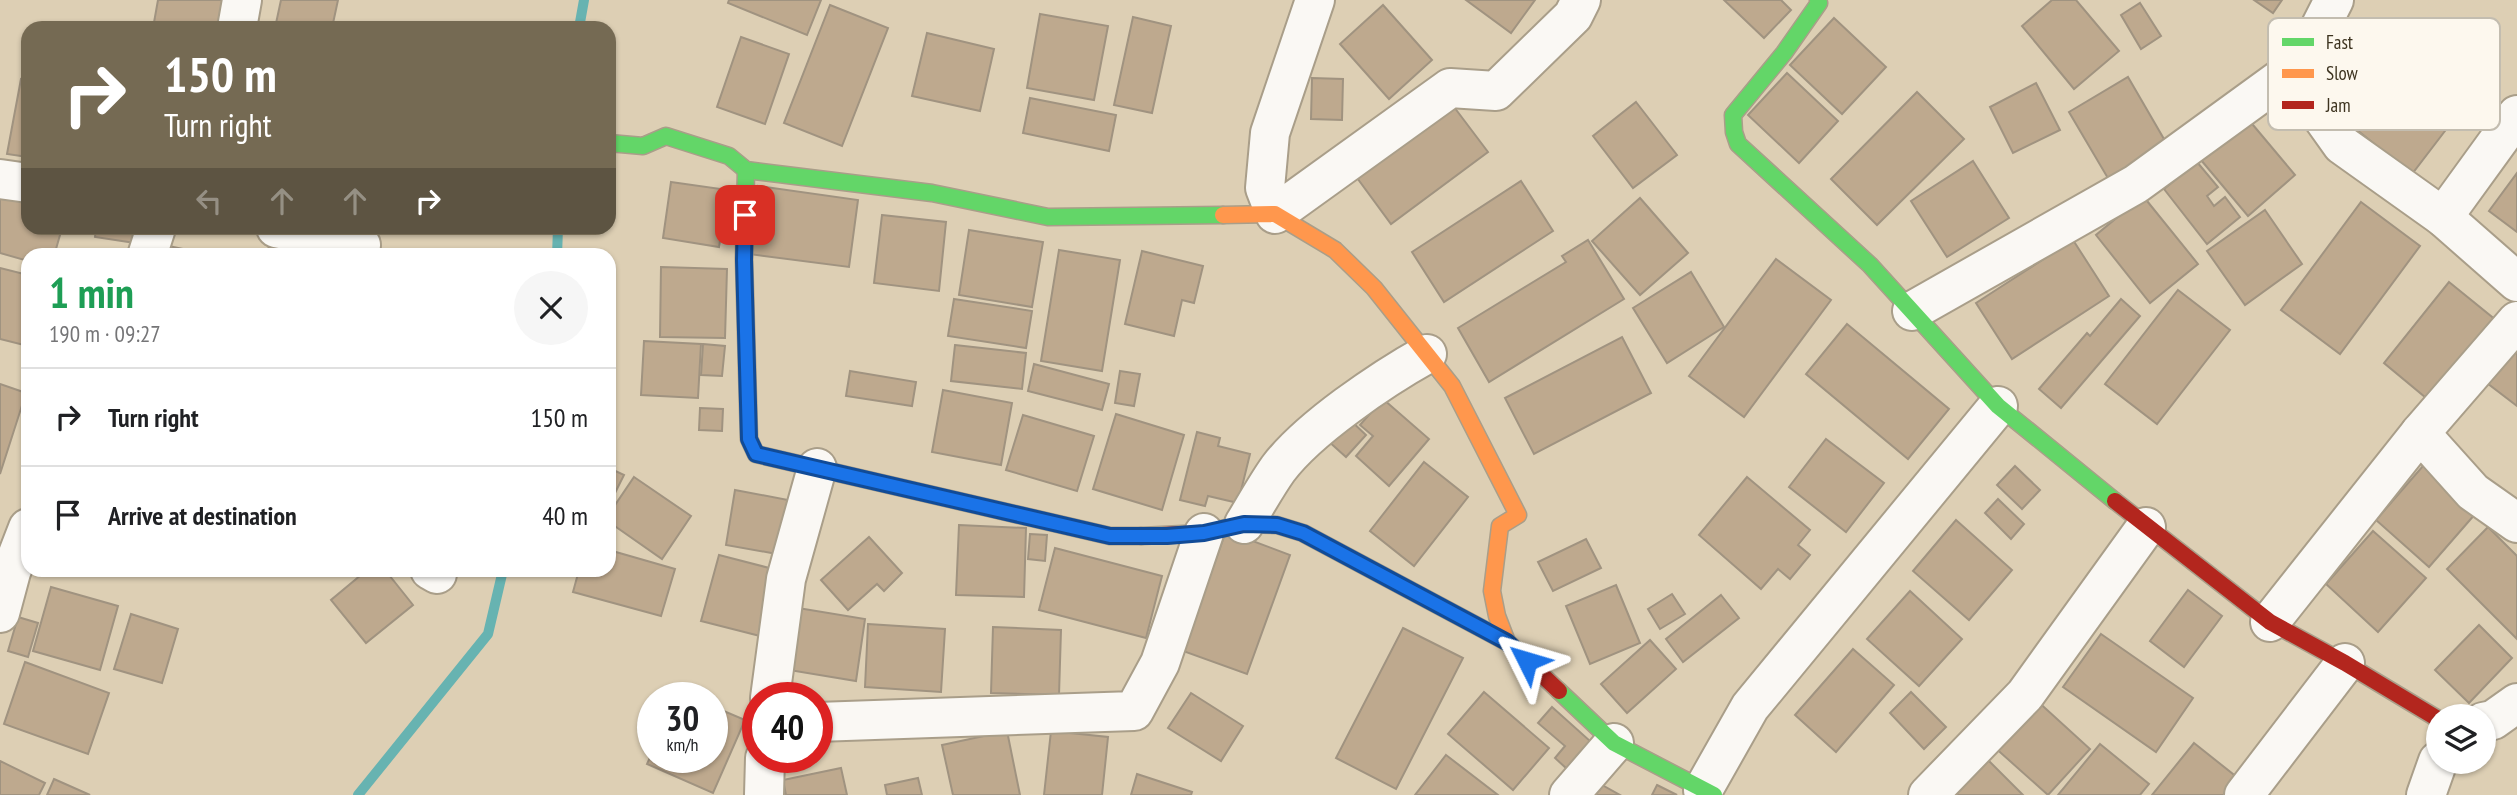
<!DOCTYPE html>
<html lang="en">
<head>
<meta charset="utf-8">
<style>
	:root { --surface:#fff; --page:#f6f6f6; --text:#202124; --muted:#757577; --line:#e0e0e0 }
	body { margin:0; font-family:"PT Sans Narrow",sans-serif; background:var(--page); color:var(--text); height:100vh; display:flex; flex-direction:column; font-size:26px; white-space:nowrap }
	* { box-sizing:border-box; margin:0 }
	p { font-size:23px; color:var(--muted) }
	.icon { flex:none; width:38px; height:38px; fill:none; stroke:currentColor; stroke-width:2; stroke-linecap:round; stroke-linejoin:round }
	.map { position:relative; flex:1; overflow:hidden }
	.sheet { position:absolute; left:21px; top:248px; width:595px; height:329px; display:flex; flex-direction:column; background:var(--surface); border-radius:21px; box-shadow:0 2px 5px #0004 }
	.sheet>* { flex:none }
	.guide { position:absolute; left:21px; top:21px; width:595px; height:214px; border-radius:21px; box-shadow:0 2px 5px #0004; background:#756a53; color:#fff; overflow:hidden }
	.controls { position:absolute; left:2426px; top:704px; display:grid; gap:14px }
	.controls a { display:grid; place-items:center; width:70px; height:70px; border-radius:50%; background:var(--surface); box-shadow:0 2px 5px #0004; font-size:35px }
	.speed { position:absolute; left:637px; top:682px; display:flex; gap:14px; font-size:35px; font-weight:700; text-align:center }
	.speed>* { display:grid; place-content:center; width:91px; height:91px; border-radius:50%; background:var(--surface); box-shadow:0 2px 5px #0004; line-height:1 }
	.speed small { font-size:18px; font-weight:400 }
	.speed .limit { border:10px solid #d22; background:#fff; color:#111 }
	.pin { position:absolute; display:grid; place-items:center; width:60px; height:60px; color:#fff; margin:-30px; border-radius:14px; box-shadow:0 4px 10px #0006 }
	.me { position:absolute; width:77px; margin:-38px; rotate:310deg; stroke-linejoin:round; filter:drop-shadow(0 0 5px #0008) }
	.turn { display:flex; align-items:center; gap:24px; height:147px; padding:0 28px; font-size:32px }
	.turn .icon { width:91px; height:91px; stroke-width:2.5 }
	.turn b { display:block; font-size:49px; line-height:60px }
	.lanes { display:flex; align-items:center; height:66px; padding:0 28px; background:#0003; justify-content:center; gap:35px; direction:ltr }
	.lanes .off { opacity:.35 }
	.round { display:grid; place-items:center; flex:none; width:74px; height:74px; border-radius:37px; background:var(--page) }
	.summary { display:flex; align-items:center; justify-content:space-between; height:119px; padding:0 28px }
	h1 { font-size:42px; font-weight:600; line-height:52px; color:#1e9e55 }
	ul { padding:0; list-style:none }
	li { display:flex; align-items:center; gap:21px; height:98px; padding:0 28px; border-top:2px solid var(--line) }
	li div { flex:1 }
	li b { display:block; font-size:26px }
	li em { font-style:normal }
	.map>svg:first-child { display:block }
</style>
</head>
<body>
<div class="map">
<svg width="2517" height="795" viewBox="0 0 2517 795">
	<rect width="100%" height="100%" fill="#ddcfb4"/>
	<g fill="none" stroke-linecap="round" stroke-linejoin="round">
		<!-- stream -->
		<g stroke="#67b3b1" stroke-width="10">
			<polyline points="579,28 584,0"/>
			<polyline points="557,256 558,228"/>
			<polyline points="358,795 488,634 503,570"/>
		</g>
	</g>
	<!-- building -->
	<g fill="#bea98e" stroke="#a09380" stroke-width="2">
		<polygon points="158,0 229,0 223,28 153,28"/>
		<polygon points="281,0 338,0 332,28 275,28"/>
		<polygon points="729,0 821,0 807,35 728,3"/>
		<polygon points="1466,0 1535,0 1511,33"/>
		<polygon points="1724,0 1781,0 1791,10 1764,38"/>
		<polygon points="2052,0 2076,0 2119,51 2074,89 2022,26"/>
		<polygon points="2254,0 2282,0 2273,13"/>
		<polygon points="2140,3 2161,36 2141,49 2121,15"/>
		<polygon points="830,5 888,28 842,146 784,123"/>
		<polygon points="1383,5 1432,60 1389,99 1340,44"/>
		<polygon points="1040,14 1108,26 1094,100 1027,88"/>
		<polygon points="1133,17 1171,26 1152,113 1114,105"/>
		<polygon points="1834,18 1886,67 1842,114 1790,65"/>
		<polygon points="927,33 994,49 980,111 912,96"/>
		<polygon points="741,37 789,54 765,124 717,107"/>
		<polygon points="1787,73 1838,121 1799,163 1748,115"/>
		<polygon points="2128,77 2168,146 2109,180 2069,112"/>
		<polygon points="1312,78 1343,79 1342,120 1311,119"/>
		<polygon points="21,79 28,80 28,157 7,154"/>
		<polygon points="2036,83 2060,130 2013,153 1990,107"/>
		<polygon points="2393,84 2448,127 2412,174 2357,130"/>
		<polygon points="2277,87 2292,102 2275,118 2260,103"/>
		<polygon points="1917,92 1964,139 1877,225 1831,179"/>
		<polygon points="1030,98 1116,115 1109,151 1023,133"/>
		<polygon points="1448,99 1488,152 1391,224 1352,171"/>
		<polygon points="1636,102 1677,155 1633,188 1593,136"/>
		<polygon points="2248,119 2295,175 2248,216 2201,160"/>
		<polygon points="1973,161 2009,218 1947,257 1911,201"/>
		<polygon points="2197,162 2218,187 2207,196 2214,206 2225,197 2240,217 2207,244 2164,189"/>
		<polygon points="2517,173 2517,232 2489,211"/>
		<polygon points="1521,181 1553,231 1444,302 1412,252"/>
		<polygon points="0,182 28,191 28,228 62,228 54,256 28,256 28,261 0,253"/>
		<polygon points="671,182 728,190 719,247 663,238"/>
		<polygon points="758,186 858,200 849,267 749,254"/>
		<polygon points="2143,196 2198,264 2150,303 2096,235"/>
		<polygon points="1640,198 1688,253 1640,295 1592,241"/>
		<polygon points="2361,202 2420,246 2340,354 2281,310"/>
		<polygon points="2265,210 2302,264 2245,305 2207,251"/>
		<polygon points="882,215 946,222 939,291 874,283"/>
		<polygon points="96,228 144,228 142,244 95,237"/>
		<polygon points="969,230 1043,242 1032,307 959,295"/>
		<polygon points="1588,240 1624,299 1489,382 1458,328 1566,262 1562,256"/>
		<polygon points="2073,240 2109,296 2012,359 1976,303"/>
		<polygon points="270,241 325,256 267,256"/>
		<polygon points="164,245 216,256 161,256"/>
		<polygon points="1059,250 1120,260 1102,371 1041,361"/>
		<polygon points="1142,251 1203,266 1194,303 1182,300 1174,336 1125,324"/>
		<polygon points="1776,259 1831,300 1744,417 1689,376"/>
		<polygon points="661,267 727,269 725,338 660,337"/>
		<polygon points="0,268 28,275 28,346 0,339"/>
		<polygon points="1691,272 1724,327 1667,363 1633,308"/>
		<polygon points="2449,282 2497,321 2431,402 2384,363"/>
		<polygon points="2178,290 2230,330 2157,424 2105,384"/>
		<polygon points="954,299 1032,311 1026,348 948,336"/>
		<polygon points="2121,299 2140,316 2061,408 2039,389 2087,333 2090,336"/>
		<polygon points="1847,324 1949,409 1908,459 1806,374"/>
		<polygon points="1622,337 1651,393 1534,454 1505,398"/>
		<polygon points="644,341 701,344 698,398 641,395"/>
		<polygon points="703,344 725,346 722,376 701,375"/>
		<polygon points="955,345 1026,353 1022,389 951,381"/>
		<polygon points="2513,349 2517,353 2517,406 2487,383"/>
		<polygon points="1034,364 1109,384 1102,410 1028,391"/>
		<polygon points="850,371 916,382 912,406 846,396"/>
		<polygon points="1120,371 1140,374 1134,406 1115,403"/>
		<polygon points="0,384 26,393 0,474"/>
		<polygon points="943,390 1012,403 1001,465 932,452"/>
		<polygon points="1383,399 1429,439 1389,486 1356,456 1373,436 1360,425"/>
		<polygon points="700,408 723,409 722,431 699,430"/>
		<polygon points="1116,414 1184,435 1162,510 1093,489"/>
		<polygon points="1023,415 1094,436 1077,491 1006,470"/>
		<polygon points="1348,418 1366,435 1346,457 1327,440"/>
		<polygon points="1197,432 1220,438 1218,446 1250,454 1238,503 1208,496 1205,506 1180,500"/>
		<polygon points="1826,439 1884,483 1846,532 1789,487"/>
		<polygon points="1424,462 1468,497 1414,566 1370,531"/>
		<polygon points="2015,466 2040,490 2022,509 1997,485"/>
		<polygon points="2423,466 2476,513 2429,567 2376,520"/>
		<polygon points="609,468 624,475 609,505"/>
		<polygon points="634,477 691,516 662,559 609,522 609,514"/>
		<polygon points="1747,477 1810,530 1798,545 1810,555 1790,579 1778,569 1761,589 1699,535"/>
		<polygon points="735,490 788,500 777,554 726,545"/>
		<polygon points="1998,499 2024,524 2011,539 1985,513"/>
		<polygon points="1956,520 2012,570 1969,620 1913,571"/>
		<polygon points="959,525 1026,528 1024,597 956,595"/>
		<polygon points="2488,527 2517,556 2517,639 2447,569"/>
		<polygon points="1226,531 1290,555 1247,674 1183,651"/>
		<polygon points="2373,531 2426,578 2378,632 2326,584"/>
		<polygon points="1030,534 1047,535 1045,561 1028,559"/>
		<polygon points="869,537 902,573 884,591 877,584 848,610 821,580"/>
		<polygon points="1586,539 1601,568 1553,591 1538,562"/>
		<polygon points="1055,548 1162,576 1146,638 1039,610"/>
		<polygon points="609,550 675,569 661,616 573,592 579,570 609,570"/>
		<polygon points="719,555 777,570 760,636 701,621"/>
		<polygon points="367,570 385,570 413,605 366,643 331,600"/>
		<polygon points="1616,585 1640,643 1590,664 1566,606"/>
		<polygon points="51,587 118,606 100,670 33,651"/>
		<polygon points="2188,590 2222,616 2184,667 2150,641"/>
		<polygon points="1910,591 1962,639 1919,686 1867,639"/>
		<polygon points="1672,594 1685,614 1660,629 1648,609"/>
		<polygon points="1721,595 1739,618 1683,662 1666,639"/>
		<polygon points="792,607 865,619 856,681 783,669"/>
		<polygon points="131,614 178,629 162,683 114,669"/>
		<polygon points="18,617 38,623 28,657 8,651"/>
		<polygon points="868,624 945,629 941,692 865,687"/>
		<polygon points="2479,625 2512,658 2469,703 2435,670"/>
		<polygon points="993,627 1061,630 1059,695 991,693"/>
		<polygon points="1403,628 1463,658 1396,789 1336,758"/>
		<polygon points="2101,634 2193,698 2156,752 2063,687"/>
		<polygon points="1650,640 1676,669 1627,713 1601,684"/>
		<polygon points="1853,649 1894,685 1836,752 1795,715"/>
		<polygon points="25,662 109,693 88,754 4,724"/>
		<polygon points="1484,692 1549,748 1513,790 1448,734"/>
		<polygon points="1911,692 1946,727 1924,749 1890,713"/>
		<polygon points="1191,693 1243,726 1221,761 1168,728"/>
		<polygon points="2034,698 2090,749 2048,795 1992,745"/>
		<polygon points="712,706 745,720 713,793 647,764 653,751 653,758 712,758"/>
		<polygon points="1552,707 1590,741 1567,769 1555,758 1565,746 1538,723"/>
		<polygon points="1007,731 1020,795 953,795 942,745"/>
		<polygon points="1051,731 1108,737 1102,795 1044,795"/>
		<polygon points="2194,743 2243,782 2233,795 2152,795"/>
		<polygon points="2100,744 2149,784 2140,795 2058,795"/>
		<polygon points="1446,755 1498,795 1415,795"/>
		<polygon points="1987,759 2023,795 1951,795"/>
		<polygon points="0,761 45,783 39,795 0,795"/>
		<polygon points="841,768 847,795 786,795 783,780"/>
		<polygon points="1137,774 1192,792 1191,795 1131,795"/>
		<polygon points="918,778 922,795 887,795 885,785"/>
		<polygon points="54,779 90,795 47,795"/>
		<polygon points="1595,781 1620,795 1587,795"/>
		<polygon points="1657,785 1677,795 1652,795"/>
	</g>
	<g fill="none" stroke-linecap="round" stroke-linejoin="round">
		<defs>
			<g id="street">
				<polyline points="1315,0 1270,133 1265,188 1275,214 1450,88 1496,91 1573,16 1581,0"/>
				<polyline points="237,28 242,0"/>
				<polyline points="2290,72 2342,145 2443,217 2517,282"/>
				<polyline points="0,179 28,183"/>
				<polyline points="2443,217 2517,115"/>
				<polyline points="276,228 361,245"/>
				<polyline points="147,256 156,228"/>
				<polyline points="1912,311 2136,184 2290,72 2303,61 2334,0"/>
				<polyline points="2420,433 2473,492 2517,523"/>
				<path d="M1244,524C1255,506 1266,486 1278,469C1308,429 1382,379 1427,354"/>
				<polyline points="430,570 437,574"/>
				<polyline points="0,613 11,572 28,528"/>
				<polyline points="2270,622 2420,433 2517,321"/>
				<polyline points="770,698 786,579 817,468"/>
				<polyline points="817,722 1134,711 1160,663 1204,533"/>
				<polyline points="2483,722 2493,720 2517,703"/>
				<polyline points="1703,790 1750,707 1998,406"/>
				<polyline points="764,795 765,758"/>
				<polyline points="1569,795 1614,743"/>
				<polyline points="1928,795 2025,695 2146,527"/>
				<polyline points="2244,795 2345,663"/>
				<polyline points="2426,795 2438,761"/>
			</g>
			<g id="fast">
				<polyline points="1818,0 1819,3 1784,53 1733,115 1734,132 1738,144 1870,265 1998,406 2115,501"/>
				<polyline points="609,143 643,146 666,136 729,156 746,170 932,193 1048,217 1223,215"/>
				<polyline points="746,170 744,259 749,439 756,454 1110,536 1141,536"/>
				<polyline points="1559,691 1614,743 1714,795"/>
			</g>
			<polyline id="slow" points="1223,215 1275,214 1335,250 1374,288 1452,386 1518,515 1500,526 1492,591 1497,616 1507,642"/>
			<g id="jam">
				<polyline points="2115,501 2270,622 2345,663 2438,719"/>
				<polyline points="1141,536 1204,533 1244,524 1277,525 1303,533 1507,642 1559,691"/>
			</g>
		</defs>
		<!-- street casing -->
		<use href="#street" stroke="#a99e89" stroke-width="42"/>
		<!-- fast casing -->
		<use href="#fast" stroke="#a99e89" stroke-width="19"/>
		<!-- slow casing -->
		<use href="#slow" stroke="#a99e89" stroke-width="19"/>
		<!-- jam casing -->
		<use href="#jam" stroke="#a99e89" stroke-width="19"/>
		<!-- street -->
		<use href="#street" stroke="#faf8f4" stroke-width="38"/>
		<!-- fast -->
		<use href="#fast" stroke="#63d668" stroke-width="16"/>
		<!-- slow -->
		<use href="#slow" stroke="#ff974d" stroke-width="16"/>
		<!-- jam -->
		<use href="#jam" stroke="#b3261e" stroke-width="16"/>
	</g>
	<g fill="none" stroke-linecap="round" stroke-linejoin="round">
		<defs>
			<polyline id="route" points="745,215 744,260 749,439 756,454 1110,536 1167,536 1204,533 1244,524 1277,525 1303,533 1507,642 1527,661"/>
		</defs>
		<!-- route casing -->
		<use href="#route" stroke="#114b97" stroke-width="18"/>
		<!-- route -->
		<use href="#route" stroke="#1a73e8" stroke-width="12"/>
	</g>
	<!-- legend -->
	<rect x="2268" y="18" width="232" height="112" rx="10" fill="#fdf8ee" stroke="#c3bdb0" stroke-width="2"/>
	<rect x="2282" y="38" width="32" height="8" fill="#63d668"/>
	<rect x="2282" y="69" width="32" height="9" fill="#ff974d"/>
	<rect x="2282" y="101" width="32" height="8" fill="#b3261e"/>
	<g font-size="19" fill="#3d331f">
		<text x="2326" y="49">Fast</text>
		<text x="2326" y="80">Slow</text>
		<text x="2326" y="112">Jam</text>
	</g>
</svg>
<div class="controls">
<a><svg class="icon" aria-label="layers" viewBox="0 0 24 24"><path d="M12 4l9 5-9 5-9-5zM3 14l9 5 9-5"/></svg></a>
</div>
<div class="speed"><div>30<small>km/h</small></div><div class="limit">40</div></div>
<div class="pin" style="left:745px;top:215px;background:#d93025"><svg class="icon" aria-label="arrive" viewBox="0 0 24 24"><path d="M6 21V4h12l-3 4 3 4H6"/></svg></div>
<svg class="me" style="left:1527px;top:661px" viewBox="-20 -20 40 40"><path d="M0-17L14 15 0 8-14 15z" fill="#1a73e8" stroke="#fff" stroke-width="4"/></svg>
<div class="guide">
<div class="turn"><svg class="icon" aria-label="right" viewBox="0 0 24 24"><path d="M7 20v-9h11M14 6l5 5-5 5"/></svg><div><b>150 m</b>Turn right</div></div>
<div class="lanes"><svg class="icon off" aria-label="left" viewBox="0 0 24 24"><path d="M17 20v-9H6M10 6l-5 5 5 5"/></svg><svg class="icon off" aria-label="ahead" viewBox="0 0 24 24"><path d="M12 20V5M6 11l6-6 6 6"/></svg><svg class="icon off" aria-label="ahead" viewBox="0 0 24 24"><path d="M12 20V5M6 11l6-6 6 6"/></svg><svg class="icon" aria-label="right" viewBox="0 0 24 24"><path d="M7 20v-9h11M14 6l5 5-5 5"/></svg></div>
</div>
<section class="sheet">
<div class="summary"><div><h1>1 min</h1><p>190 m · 09:27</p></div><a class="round"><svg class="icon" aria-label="close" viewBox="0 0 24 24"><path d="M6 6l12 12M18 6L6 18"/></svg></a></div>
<ul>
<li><svg class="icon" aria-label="right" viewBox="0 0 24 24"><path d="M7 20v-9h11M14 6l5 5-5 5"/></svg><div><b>Turn right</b></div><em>150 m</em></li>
<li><svg class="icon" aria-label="arrive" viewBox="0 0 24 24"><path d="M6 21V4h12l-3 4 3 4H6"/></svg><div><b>Arrive at destination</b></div><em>40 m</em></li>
</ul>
</section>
</div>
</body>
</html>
